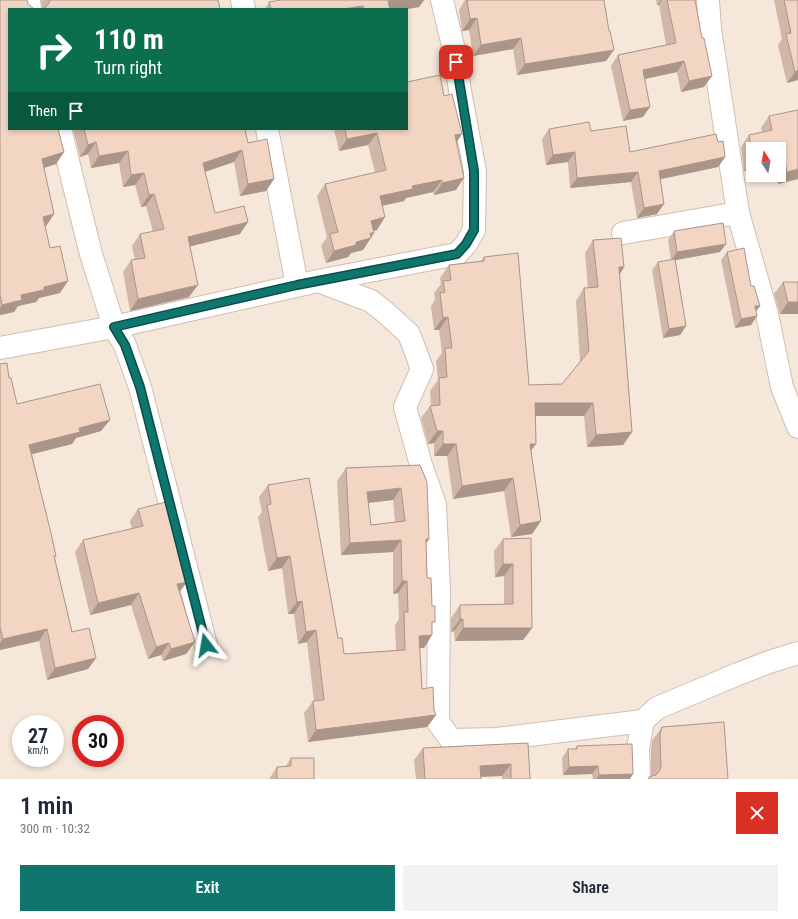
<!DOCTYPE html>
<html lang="en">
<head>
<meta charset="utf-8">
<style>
	:root { --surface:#fff; --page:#f2f2f3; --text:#1f2937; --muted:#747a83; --accent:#0f766e }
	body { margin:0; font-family:"Roboto Condensed",sans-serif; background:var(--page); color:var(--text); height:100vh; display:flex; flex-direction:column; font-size:15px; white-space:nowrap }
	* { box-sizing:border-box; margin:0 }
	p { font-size:13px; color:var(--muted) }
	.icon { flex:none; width:22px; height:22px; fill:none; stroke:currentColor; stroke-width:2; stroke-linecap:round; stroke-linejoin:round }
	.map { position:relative; height:779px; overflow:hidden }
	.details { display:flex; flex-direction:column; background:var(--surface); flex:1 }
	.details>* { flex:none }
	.hud { position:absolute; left:8px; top:8px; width:400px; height:122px; border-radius:0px; box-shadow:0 2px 6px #0003; background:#0b6e4f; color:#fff; overflow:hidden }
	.needle { width:26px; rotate:349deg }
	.controls { position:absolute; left:746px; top:142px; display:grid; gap:8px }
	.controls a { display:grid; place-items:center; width:40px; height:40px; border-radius:0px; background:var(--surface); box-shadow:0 2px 6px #0003; font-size:20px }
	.speed { position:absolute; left:12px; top:715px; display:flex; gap:8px; font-size:20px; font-weight:700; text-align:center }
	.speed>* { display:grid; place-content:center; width:52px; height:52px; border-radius:50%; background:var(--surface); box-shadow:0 2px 6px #0003; line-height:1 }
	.speed small { font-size:10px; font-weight:400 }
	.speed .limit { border:6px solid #d22; background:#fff; color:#111 }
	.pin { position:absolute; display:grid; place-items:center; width:34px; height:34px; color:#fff; margin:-17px; border-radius:8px; box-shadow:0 2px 6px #0006 }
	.me { position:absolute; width:44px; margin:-22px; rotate:346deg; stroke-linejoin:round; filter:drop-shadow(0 0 3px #0008) }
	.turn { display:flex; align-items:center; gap:14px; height:84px; padding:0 20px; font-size:18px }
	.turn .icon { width:52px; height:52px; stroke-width:2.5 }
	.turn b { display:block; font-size:28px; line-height:34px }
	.then { display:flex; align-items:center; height:38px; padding:0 20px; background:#0003; gap:8px; font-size:15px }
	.round { display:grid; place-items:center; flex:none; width:42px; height:42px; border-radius:0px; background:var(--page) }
	.head { display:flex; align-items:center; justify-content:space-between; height:68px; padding:0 20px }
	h1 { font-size:24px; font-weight:600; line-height:30px }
	.button { display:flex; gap:8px; margin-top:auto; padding:8px 20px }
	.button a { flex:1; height:46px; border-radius:0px; background:var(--accent); color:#fff; font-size:16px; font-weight:600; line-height:46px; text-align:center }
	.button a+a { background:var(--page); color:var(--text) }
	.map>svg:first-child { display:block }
</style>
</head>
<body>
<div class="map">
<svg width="798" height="779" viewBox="0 0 798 779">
	<rect width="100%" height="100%" fill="#fdf6ec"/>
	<!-- residential -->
	<path fill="#f5e8da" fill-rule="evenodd" d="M0,0H798V779H0ZM9,9H407V129H9ZM753,149H779V175H753ZM21,724H55V758H21ZM81,724H115V758H81Z"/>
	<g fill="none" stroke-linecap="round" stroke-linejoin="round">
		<defs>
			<g id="street">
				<polyline points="29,0 30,9"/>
				<polyline points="242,0 244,9"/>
				<polyline points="708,0 710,29 738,213 767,314 782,387 798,427"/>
				<polyline points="60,129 91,254 114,327 125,345 140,387 206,645"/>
				<polyline points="267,129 297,285"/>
				<polyline points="623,233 738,213"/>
				<polyline points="318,281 457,254 466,244 474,230 475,171 461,97 454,50 442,0"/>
				<polyline points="0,348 114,327 318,281 371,301 386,313 409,334 422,369 405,407 421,465 435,505 439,589 438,722 451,740 497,739 643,721"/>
				<polyline points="639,779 638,748 643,721 657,708 738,674 769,662 798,653"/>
			</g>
		</defs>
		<!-- street casing -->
		<use href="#street" stroke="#d1beb0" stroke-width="24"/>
		<!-- street -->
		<use href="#street" stroke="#fff" stroke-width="22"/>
	</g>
	<!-- wall -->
	<g fill="#d1b7a8" fill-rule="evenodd">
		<polygon points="0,0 9,9 64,152 56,164 44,168 54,214 46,226 45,226 60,293 39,298 36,302 18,306 14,312 0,315"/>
		<polygon points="41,0 218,0 42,9"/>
		<polygon points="281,0 424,0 419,7 407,9 265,9 269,2"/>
		<polygon points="465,0 604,0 606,61 517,75 513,49 473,56 469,30 462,31 459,10"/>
		<polygon points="656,0 695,0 704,87 681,92 677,72 645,79 643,117 623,121 611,66 618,55 666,45 659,5 657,5"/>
		<polygon points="774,0 798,0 798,80 787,83 778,45 782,39"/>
		<polygon points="444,96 462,134 457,141 456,190 434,195 433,192 406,198 404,201 382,206 377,230 374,231 374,233 363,250 351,253 348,257 326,263 321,246 327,237 317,196 325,184 375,172 368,145 339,151 334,129 407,129"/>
		<polygon points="769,116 798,179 778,184 776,175 779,175 779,149 753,149 753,169 744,171 741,147 749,135 762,132 761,128"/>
		<polygon points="73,129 245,129 248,143 274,179 266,191 240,196 234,162 205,172 215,213 240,234 190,246 189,297 130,311 123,272 131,260 135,260 132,246 140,234 153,232 146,206 141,207 135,185 123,187 119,163 91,168 88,154 80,157"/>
		<polygon points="549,129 591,131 630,152 718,142 725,157 718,167 660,179 657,214 637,218 631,182 570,188 568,162 546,165 542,139"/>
		<polygon points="674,231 720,252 675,260 686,326 680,335 663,338 652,270 658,262 671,260 668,240"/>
		<polygon points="593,240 624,267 620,274 632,432 623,445 587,447 584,416 535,416 536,444 531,450 541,521 532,534 511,537 504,491 453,499 447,456 434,456 434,443 428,444 421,418 430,406 431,405 430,391 438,380 436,361 442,353 439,330 434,330 431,306 435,300 434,293 441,284 440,278 449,265 481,261 484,257 529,385 562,384 580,362 576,301 584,288 588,288 585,253"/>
		<polygon points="727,252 751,286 760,306 756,311 757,316 751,325 735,328 721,260"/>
		<polygon points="783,282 798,282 798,314 780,314 774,294"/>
		<polygon points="0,364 9,378 17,404 101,431 76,438 72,444 32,454 56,556 55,558 72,632 96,658 88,669 47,680 39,641 0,650"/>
		<path d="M420,465L429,539L426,544L427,578L432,626V635L424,648H419L422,689L434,710L436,715L427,727L308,742L304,713L313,701H314L307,642L298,644L294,614H288L282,568L268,571L258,517L262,512L259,497L268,485L338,638L344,654L396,650L395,625L399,619L398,593L393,594V552L341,555L337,481L346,468ZM393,500L395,522L371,525L368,503Z"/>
		<polygon points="138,509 179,592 195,642 186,654 163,661 161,655 148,659 131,605 90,615 75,552 83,540 132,529 130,521"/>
		<polygon points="531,538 532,628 523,640 455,641 454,631 451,632 451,618 460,605 504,604 504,576 495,577 494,551 503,539"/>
		<polygon points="662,727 728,779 648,779 649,777 651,777 651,749 652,741"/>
		<polygon points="528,743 530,779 502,779 502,776 481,777 481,779 416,779 414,760 423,748"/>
		<polygon points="577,746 630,779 593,779 592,774 563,775 562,758 568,749 575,749"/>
		<polygon points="291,758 314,779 269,779 277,767 285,767"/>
	</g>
	<!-- shaded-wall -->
	<g fill="#aa9588">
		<polygon points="396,0 424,0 419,7 407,9 383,9 388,1"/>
		<polygon points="661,0 662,0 659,5 657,5"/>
		<polygon points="363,6 361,9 344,9"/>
		<polygon points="477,18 469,30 462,31 470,19"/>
		<polygon points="521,38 513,49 473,56 481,45"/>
		<polygon points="614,50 606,61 517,75 525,64"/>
		<polygon points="684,61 677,72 635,81 643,70"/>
		<polygon points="798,71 798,80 787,83 795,72"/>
		<polygon points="712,76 704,87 681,92 689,81"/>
		<polygon points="650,107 643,117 623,121 630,110"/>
		<polygon points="377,133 368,145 339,151 347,139"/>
		<polygon points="462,134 454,146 455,135"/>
		<polygon points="96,142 88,154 80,157 88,145"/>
		<polygon points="242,150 234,162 195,175 203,163"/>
		<polygon points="128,151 119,163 91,168 99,156"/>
		<polygon points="64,152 56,164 34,171 42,159"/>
		<polygon points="575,152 568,162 546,165 553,155"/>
		<polygon points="783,153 779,158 779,154"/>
		<polygon points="725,157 718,167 652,181 659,171"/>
		<polygon points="753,159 753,169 744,171"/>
		<polygon points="798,169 798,179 778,184 787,172"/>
		<polygon points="638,172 631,182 570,188 577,178"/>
		<polygon points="144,173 135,185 123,187 131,175"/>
		<polygon points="464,178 456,190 434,195 442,183"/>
		<polygon points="274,179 266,191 240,196 248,184"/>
		<polygon points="442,180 433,192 406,198 404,201 371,208 380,196 412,186"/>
		<polygon points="154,194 146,206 141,207 149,195"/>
		<polygon points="664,204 657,214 637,218 644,208"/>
		<polygon points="54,214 46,226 35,228 43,217"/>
		<polygon points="385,217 377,230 362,233 371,221"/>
		<polygon points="248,222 240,234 180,249 188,237"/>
		<polygon points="370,233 374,233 363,250 351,253 348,257 326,263 334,251 356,242"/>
		<polygon points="726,244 720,252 671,261 677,252"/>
		<polygon points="619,267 624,267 616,280"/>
		<polygon points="68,281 60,293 39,298 36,302 18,306 14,312 0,315 0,308 2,305 21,295 44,287"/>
		<polygon points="198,285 189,297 130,311 138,299"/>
		<polygon points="788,302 798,302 798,314 780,314"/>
		<polygon points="755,306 760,306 754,314"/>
		<polygon points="757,316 751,325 735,328 741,319"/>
		<polygon points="448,317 439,330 434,330 443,318"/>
		<polygon points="686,326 680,335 663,338 669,329"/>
		<polygon points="535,403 593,403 584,416 526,416"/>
		<polygon points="110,420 101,431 76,438 72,444 21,457 29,445 79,428"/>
		<polygon points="437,431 443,431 434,443 428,444"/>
		<polygon points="632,432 623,445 587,447 596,435"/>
		<polygon points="443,444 456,444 447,456 434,456"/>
		<polygon points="530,444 536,444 527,456"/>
		<polygon points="513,478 504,491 453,499 462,486"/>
		<polygon points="401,488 393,500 358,504 367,492"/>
		<polygon points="541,521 532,534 511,537 520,525"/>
		<polygon points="426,539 429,539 421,551"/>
		<polygon points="401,540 393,552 341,555 350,543"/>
		<polygon points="290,556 282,568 268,571 277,558"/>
		<polygon points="503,564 513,564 504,576 495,577"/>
		<polygon points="402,581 407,581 398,593 393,594"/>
		<polygon points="187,582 178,594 177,584"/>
		<polygon points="139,593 131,605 90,615 98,603"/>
		<polygon points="302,601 294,614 288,614 297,602"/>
		<polygon points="460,619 463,619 454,631 451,632"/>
		<polygon points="463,628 532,628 523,640 455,641"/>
		<polygon points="47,629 39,641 0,650 0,643 3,639"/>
		<polygon points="316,630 307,642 298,644 306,632"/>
		<polygon points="432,635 424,648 410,648 419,636"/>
		<polygon points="195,642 186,654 163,661 171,649"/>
		<polygon points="169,643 161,655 148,659 156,647"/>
		<polygon points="96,658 88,669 47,680 55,668"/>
		<polygon points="436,715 427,727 308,742 316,730"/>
		<polygon points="511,764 502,776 472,777 480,766"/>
		<polygon points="598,766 592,774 563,775 569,767"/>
		<polygon points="633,774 630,779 596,779 599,775"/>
	</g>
	<!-- building -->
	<g fill="#f3d5c3" stroke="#aa9588" fill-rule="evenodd">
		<polygon points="0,0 27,0 28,4 34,9 35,9 9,9 9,129 58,129 64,152 42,159 54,214 43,217 50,248 60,246 68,281 44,287 44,290 21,295 22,300 2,305 0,294"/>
		<polygon points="50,0 218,0 220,9 41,9 45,8 49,3"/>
		<polygon points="281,0 396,0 388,1 390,9 364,9 363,6 344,9 271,9 269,2"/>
		<polygon points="467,0 604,0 609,31 610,31 614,50 525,64 521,38 481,45 477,18 470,19"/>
		<polygon points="667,0 695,0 702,38 704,38 712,76 689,81 684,61 643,70 650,107 630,110 618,55 676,43"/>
		<polygon points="784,0 798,0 798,71 795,72 786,34 791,33"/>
		<polygon points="440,75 444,96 452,94 462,134 455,135 464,178 442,183 442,180 412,186 413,189 380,196 385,217 371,221 374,233 370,233 371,238 356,242 356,245 334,251 330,234 338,232 325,184 386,170 377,133 347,139 345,129 407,129 407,82"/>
		<polygon points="798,110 798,169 787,172 783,153 779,154 779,149 753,149 753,159 749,135 772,130 769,116"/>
		<polygon points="589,122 591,131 626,126 630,152 716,134 718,142 723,141 725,157 659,171 664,204 644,208 638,172 577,178 575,152 553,155 549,129"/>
		<polygon points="84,129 245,129 248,143 267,139 274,179 248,184 242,150 203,163 215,213 244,206 248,222 188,237 198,285 138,299 131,260 145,258 140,234 164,229 154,194 149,195 144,173 131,175 128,151 99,156 96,142 88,145"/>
		<polygon points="723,223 726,244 677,252 674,231"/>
		<polygon points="621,238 624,267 619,267 632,432 596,435 593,403 535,403 536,444 530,444 541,521 520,525 513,478 462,486 456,444 443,444 443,431 437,431 430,406 440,405 439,378 447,377 445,348 452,348 448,317 443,318 440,293 445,292 443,281 451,280 449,265 484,261 484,257 518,253 529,385 562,384 589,351 584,288 598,287 593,240"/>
		<polygon points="744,248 751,286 754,286 760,306 755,306 757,316 741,319 727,252"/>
		<polygon points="675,259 686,326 669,329 658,262"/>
		<polygon points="783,282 798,282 798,302 788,302"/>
		<polygon points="7,363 9,378 11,378 17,404 100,384 110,420 79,428 80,432 29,445 50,529 56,556 54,556 72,632 89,628 96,658 55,668 47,629 3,639 0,627 0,364"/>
		<path d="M420,465L427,482L429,539H426L427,578H431L432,606H435V622H432V635L419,636L422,689L433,687L434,710L436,715L316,730L313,701L324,700L316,630L306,632L302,601L297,602L290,556L277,558L267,505L271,504L268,485L309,478L338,638H342L344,654L405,650L404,612H408L407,581H402L401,540L350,543L346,468ZM401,488L405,521L371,525L367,492Z"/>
		<polygon points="166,502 187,582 177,584 195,642 171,649 169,643 156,647 139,593 98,603 83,540 143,526 138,509"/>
		<polygon points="531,538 532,628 463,628 463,619 460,619 460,605 513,604 513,564 503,564 503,539"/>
		<polygon points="724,722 728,779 649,779 649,777 656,775 660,770 661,765 660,735 662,727"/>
		<polygon points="528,743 530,779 511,779 511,764 480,766 481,779 425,779 423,748"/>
		<polygon points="632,744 633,774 599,775 598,766 569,767 568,749 577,749 577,746"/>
		<polygon points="291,758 314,758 314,779 277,779 277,767 291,766"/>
	</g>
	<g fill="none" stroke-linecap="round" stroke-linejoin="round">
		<defs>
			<polyline id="route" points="206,645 140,387 125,345 114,327 297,285 457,254 466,244 474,230 474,171 456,62"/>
		</defs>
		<!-- route casing -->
		<use href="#route" stroke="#0a4d48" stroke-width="10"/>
		<!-- route -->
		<use href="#route" stroke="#0f766e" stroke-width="7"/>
	</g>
</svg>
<div class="controls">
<a><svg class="needle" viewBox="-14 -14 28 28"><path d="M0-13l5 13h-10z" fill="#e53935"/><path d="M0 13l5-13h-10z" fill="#747a83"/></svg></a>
</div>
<div class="speed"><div>27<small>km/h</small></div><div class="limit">30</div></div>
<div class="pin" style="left:456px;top:62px;background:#d93025"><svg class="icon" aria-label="arrive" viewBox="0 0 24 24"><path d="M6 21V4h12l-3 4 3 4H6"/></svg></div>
<svg class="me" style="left:206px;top:645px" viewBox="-20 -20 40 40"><path d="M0-17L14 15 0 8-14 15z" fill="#0f766e" stroke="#fff" stroke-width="4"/></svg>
<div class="hud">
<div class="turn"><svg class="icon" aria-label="right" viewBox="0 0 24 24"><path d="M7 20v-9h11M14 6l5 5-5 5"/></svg><div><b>110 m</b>Turn right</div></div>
<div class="then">Then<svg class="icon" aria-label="arrive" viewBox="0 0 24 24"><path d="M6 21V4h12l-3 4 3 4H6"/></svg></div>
</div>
</div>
<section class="details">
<div class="head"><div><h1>1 min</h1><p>300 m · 10:32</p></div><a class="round" style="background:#d93025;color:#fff"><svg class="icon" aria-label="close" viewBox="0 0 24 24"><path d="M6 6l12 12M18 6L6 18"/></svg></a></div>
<div class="button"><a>Exit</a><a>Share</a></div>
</section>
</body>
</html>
